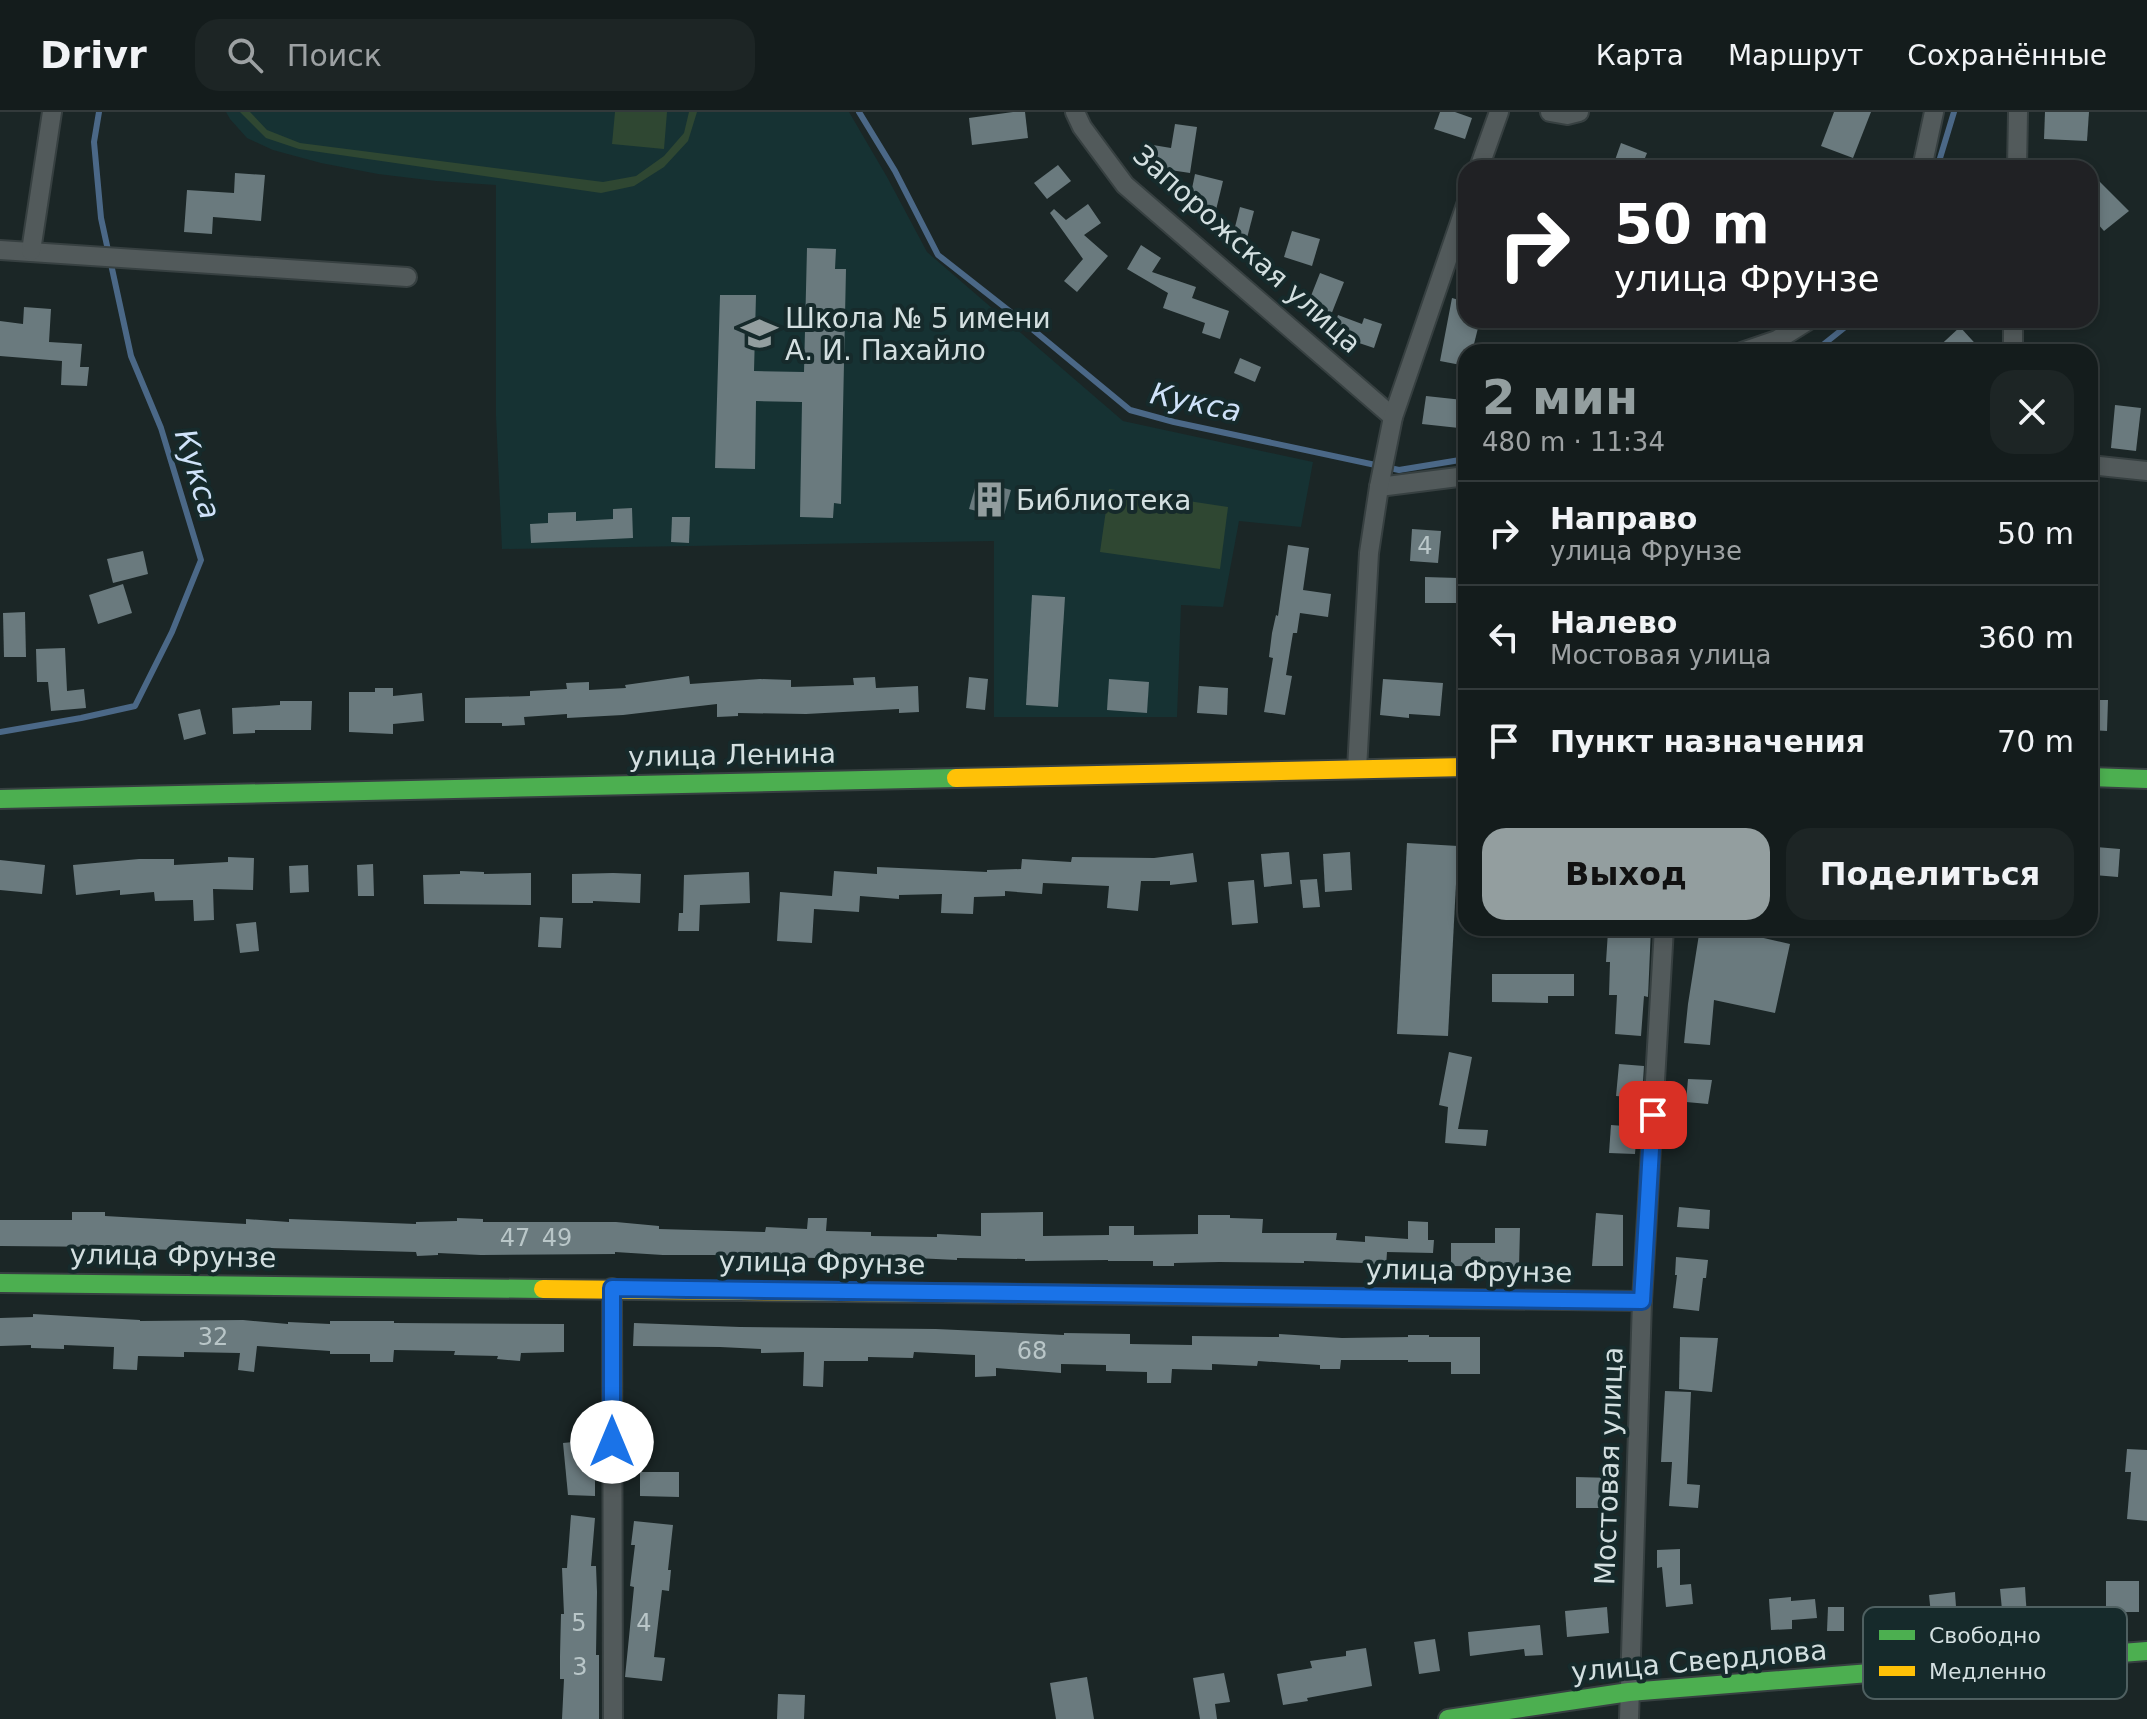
<!DOCTYPE html>
<html lang="ru">
<head>
<meta charset="utf-8">
<style>
	:root { --surface:#141c1c; --page:#1d2525; --text:#f1f3f6; --muted:#9da1a3; --line:#333a3b; --accent:#939e9f }
	body { margin:0; font-family:"DejaVu Sans",sans-serif; background:var(--page); color:var(--text); height:100vh; display:flex; flex-direction:column; font-size:30px; white-space:nowrap }
	* { box-sizing:border-box; margin:0 }
	p { font-size:26px; color:var(--muted) }
	.icon { flex:none; width:44px; height:44px; fill:none; stroke:currentColor; stroke-width:2; stroke-linecap:round; stroke-linejoin:round }
	.map { position:relative; flex:1; overflow:hidden }
	.details { position:absolute; left:1458px; top:232px; width:640px; height:592px; display:flex; flex-direction:column; background:var(--surface); border-radius:24px; box-shadow:0 4px 12px #0003,0 0 0 2px var(--line) }
	.details>* { flex:none }
	.banner { position:absolute; left:1458px; top:48px; width:640px; height:168px; border-radius:24px; box-shadow:0 4px 12px #0003,0 0 0 2px var(--line); background:#202124; color:#fff; overflow:hidden }
	.pin { position:absolute; display:grid; place-items:center; width:68px; height:68px; color:#fff; margin:-34px; border-radius:16px; box-shadow:0 4px 12px #0006 }
	.me { position:absolute; width:88px; margin:-44px; rotate:0deg; stroke-linejoin:round; filter:drop-shadow(0 0 6px #0008) }
	.turn { display:flex; align-items:center; gap:28px; height:168px; padding:0 24px; font-size:36px }
	.turn .icon { width:104px; height:104px; stroke-width:2.5 }
	.turn b { display:block; font-size:56px; line-height:68px }
	.round { display:grid; place-items:center; flex:none; width:84px; height:84px; border-radius:24px; background:var(--page) }
	.head { display:flex; align-items:center; justify-content:space-between; height:136px; padding:0 24px }
	h1 { font-size:48px; font-weight:600; line-height:60px; color:var(--accent) }
	.primary-button { display:flex; gap:16px; margin-top:auto; padding:16px 24px }
	.primary-button a { flex:1; height:92px; border-radius:24px; background:var(--accent); color:#111; font-size:32px; font-weight:600; line-height:92px; text-align:center }
	.primary-button a+a { background:var(--page); color:var(--text) }
	ul { padding:0; list-style:none }
	li { display:flex; align-items:center; gap:24px; height:104px; padding:0 24px; border-top:2px solid var(--line) }
	li div { flex:1 }
	li b { display:block; font-size:30px }
	li em { font-style:normal }
	header { display:flex; align-items:center; gap:48px; box-sizing:border-box; height:112px; padding:0 40px; background:var(--surface); border-bottom:2px solid var(--line) }
	header strong { font-size:38px }
	nav { display:flex; gap:44px; margin-inline-start:auto; font-size:28px }
	.search { width:560px; height:72px; background:var(--page); display:flex; align-items:center; gap:20px; box-sizing:border-box; padding:0 28px; border-radius:24px; color:var(--muted); font-size:30px }
	.map>svg:first-child { display:block }
</style>
</head>
<body>
<header>
<strong>Drivr</strong>
<div class="search"><svg class="icon" aria-label="search" viewBox="0 0 24 24"><circle cx="10" cy="10" r="6"/><path d="M15 15l6 6"/></svg>Поиск</div>
<nav><a>Карта</a><a>Маршрут</a><a>Сохранённые</a></nav>
</header>
<div class="map">
<svg width="2147" height="1607" viewBox="0 0 2147 1607">
	<rect width="100%" height="100%" fill="#1b2626"/>
	<!-- built -->
	<polygon fill="#163233" points="226,0 849,0 887,65 927,140 1123,309 1313,350 1301,415 1239,409 1223,495 1181,493 1177,605 994,605 994,429 502,437 496,304 496,73 436,69 378,62 321,51 273,38 247,26 230,7"/>
	<!-- pitch -->
	<g fill="#2f4732">
		<polygon points="240,0 250,0 267,18 300,31 603,70 636,64 664,44 684,21 689,0 697,0 688,29 664,55 634,74 601,81 299,37 266,26"/>
		<polygon points="615,0 667,0 664,37 612,32"/>
		<polygon points="1109,377 1228,395 1220,457 1100,440"/>
	</g>
	<g fill="none" stroke-linecap="round" stroke-linejoin="round">
		<!-- stream -->
		<g stroke="#4b6887" stroke-width="6">
			<polyline points="859,0 895,59 938,143 1026,212 1130,298 1174,310 1399,358 1466,347"/>
			<polyline points="1937,56 1954,0"/>
			<polyline points="1814,240 1854,208"/>
			<polyline points="0,620 81,606 135,594 172,520 201,448 161,316 131,244 101,106 94,30 99,0"/>
		</g>
	</g>
	<!-- building -->
	<g fill="#6a7a7e">
		<polygon points="1013,0 1025,0 1028,26 972,33 969,6"/>
		<polygon points="1440,0 1455,0 1472,6 1465,27 1434,17"/>
		<polygon points="1834,0 1871,0 1853,46 1821,34"/>
		<polygon points="2045,0 2089,0 2087,29 2044,27"/>
		<polygon points="1175,12 1197,15 1190,61 1144,54 1147,32 1171,36"/>
		<polygon points="1621,31 1647,41 1641,56 1628,56 1614,51"/>
		<polygon points="1058,53 1071,69 1047,87 1034,71"/>
		<polygon points="2090,60 2129,99 2104,119 2090,103"/>
		<polygon points="235,61 265,63 261,109 213,105 212,122 184,120 187,78 234,81"/>
		<polygon points="1195,62 1223,69 1216,98 1189,91"/>
		<polygon points="1088,92 1101,111 1084,123 1108,144 1077,180 1064,169 1083,147 1050,101 1054,97 1066,108"/>
		<polygon points="1240,95 1254,99 1246,130 1232,127"/>
		<polygon points="1292,119 1320,127 1312,154 1284,145"/>
		<polygon points="1141,133 1161,146 1152,160 1196,175 1192,186 1229,199 1220,227 1202,221 1205,211 1163,196 1168,181 1127,157"/>
		<polygon points="807,136 836,137 835,157 846,157 841,392 834,391 833,406 800,405 802,290 756,289 755,357 715,356 720,183 756,183 754,259 804,260"/>
		<polygon points="1320,161 1344,170 1331,203 1307,194"/>
		<polygon points="1452,186 1466,190 1466,208 1480,208 1472,240 1466,240 1466,254 1440,249"/>
		<polygon points="24,195 51,197 49,230 82,232 80,255 89,255 87,274 61,273 62,249 0,244 0,209 23,212"/>
		<polygon points="1338,203 1362,212 1364,206 1382,212 1374,236 1350,228 1347,235 1329,229"/>
		<polygon points="1960,215 1983,240 1933,240"/>
		<polygon points="1240,246 1261,255 1255,270 1234,261"/>
		<polygon points="1426,284 1463,288 1459,316 1422,312"/>
		<polygon points="2115,293 2141,296 2136,339 2111,336"/>
		<polygon points="977,369 1011,378 1003,406 969,397"/>
		<polygon points="632,396 633,426 531,431 530,412 548,411 548,401 576,400 576,409 613,407 613,397"/>
		<polygon points="672,405 690,405 689,431 671,430"/>
		<polygon points="1412,417 1441,419 1438,451 1410,449"/>
		<polygon points="1288,433 1309,436 1303,478 1331,482 1328,505 1300,501 1297,521 1293,521 1286,563 1292,564 1285,603 1264,600 1273,546 1269,545 1272,521 1276,503 1278,504"/>
		<polygon points="143,439 148,462 113,471 107,447"/>
		<polygon points="1425,465 1458,466 1458,491 1425,491"/>
		<polygon points="123,472 132,501 98,512 89,483"/>
		<polygon points="1032,483 1065,485 1058,595 1026,593"/>
		<polygon points="25,500 26,545 4,545 3,501"/>
		<polygon points="65,536 67,579 84,577 86,596 51,599 48,570 37,570 36,537"/>
		<polygon points="689,564 690,572 760,567 791,568 791,575 854,573 853,566 875,565 876,576 918,574 919,600 899,601 899,597 806,602 738,601 738,604 717,605 717,592 623,603 567,606 567,602 524,605 525,613 502,614 502,611 465,611 465,586 530,584 530,579 567,577 566,571 589,570 589,578 626,576 625,573"/>
		<polygon points="969,565 988,567 985,598 966,596"/>
		<polygon points="1109,567 1149,570 1147,601 1107,598"/>
		<polygon points="1383,567 1443,571 1440,604 1409,602 1409,606 1380,603"/>
		<polygon points="1199,574 1228,576 1227,603 1197,601"/>
		<polygon points="375,576 393,576 393,584 422,581 424,609 393,612 393,622 349,620 349,580 375,580"/>
		<polygon points="2090,588 2108,588 2107,619 2090,618"/>
		<polygon points="280,589 312,589 311,618 255,618 255,621 233,622 232,596 280,593"/>
		<polygon points="200,597 206,622 184,628 178,602"/>
		<polygon points="1407,731 1458,734 1448,924 1397,922"/>
		<polygon points="2096,735 2120,737 2118,765 2094,763"/>
		<polygon points="1289,740 1292,772 1264,775 1261,742"/>
		<polygon points="1350,740 1352,778 1325,780 1323,742"/>
		<polygon points="1193,741 1197,770 1170,773 1170,769 1141,769 1138,799 1107,796 1109,774 1043,771 1042,782 1005,779 1005,784 974,785 973,802 941,801 942,782 899,783 899,787 860,784 859,800 814,797 812,831 777,829 780,780 832,784 834,759 877,762 877,755 987,760 987,758 1021,757 1022,747 1071,750 1072,745 1154,746"/>
		<polygon points="228,745 254,746 253,778 213,777 214,808 194,809 193,788 155,789 154,780 120,783 120,778 76,783 73,753 139,747 174,747 174,753 228,750"/>
		<polygon points="0,748 45,753 42,782 0,778"/>
		<polygon points="373,752 374,784 358,784 357,753"/>
		<polygon points="308,753 309,780 290,781 289,754"/>
		<polygon points="460,759 484,760 484,762 531,761 531,793 424,792 423,763 460,762"/>
		<polygon points="749,760 750,791 700,793 699,819 678,819 679,801 683,801 684,763"/>
		<polygon points="613,761 641,762 640,791 593,789 593,791 572,791 572,762"/>
		<polygon points="1317,767 1320,795 1303,796 1300,768"/>
		<polygon points="1254,768 1258,811 1232,813 1228,770"/>
		<polygon points="540,805 563,806 561,836 538,835"/>
		<polygon points="256,810 259,839 240,841 236,812"/>
		<polygon points="1629,816 1651,816 1648,885 1644,884 1641,924 1615,922 1617,883 1609,883 1610,850 1606,850 1608,819 1629,820"/>
		<polygon points="1700,816 1733,816 1733,819 1790,832 1775,901 1714,888 1710,933 1684,931 1688,892"/>
		<polygon points="1492,862 1574,862 1574,884 1548,884 1548,891 1492,890"/>
		<polygon points="1449,940 1472,945 1458,1017 1488,1018 1486,1034 1445,1031 1448,995 1439,993"/>
		<polygon points="1619,952 1644,954 1642,986 1616,984"/>
		<polygon points="1688,967 1712,968 1708,992 1686,990"/>
		<polygon points="1611,1013 1637,1015 1635,1042 1609,1041"/>
		<polygon points="1679,1095 1710,1098 1709,1117 1677,1115"/>
		<polygon points="72,1100 105,1100 105,1104 246,1112 246,1107 289,1110 289,1107 416,1112 416,1110 457,1109 457,1106 483,1107 483,1110 616,1110 659,1114 659,1117 765,1120 766,1115 807,1117 808,1106 827,1106 826,1119 871,1120 871,1124 937,1125 937,1122 981,1124 981,1101 1043,1100 1043,1124 1109,1123 1109,1114 1134,1114 1134,1123 1198,1122 1198,1103 1230,1103 1230,1106 1263,1107 1262,1121 1337,1121 1336,1128 1365,1130 1365,1124 1408,1127 1408,1109 1428,1110 1428,1128 1434,1128 1433,1141 1387,1140 1386,1155 1364,1154 1364,1151 1304,1149 1304,1151 1219,1150 1174,1151 1174,1154 1153,1154 1153,1149 1108,1149 1108,1148 1025,1149 1025,1147 957,1146 957,1148 915,1146 915,1149 889,1148 713,1143 663,1143 615,1140 615,1142 481,1143 438,1141 438,1143 417,1144 416,1140 268,1136 268,1139 180,1135 180,1138 141,1137 140,1138 114,1137 114,1135 0,1134 0,1108 72,1108"/>
		<polygon points="1596,1101 1623,1103 1623,1154 1592,1154"/>
		<polygon points="1495,1116 1520,1116 1519,1155 1451,1154 1451,1131 1495,1131"/>
		<polygon points="1676,1145 1708,1148 1706,1166 1703,1166 1699,1199 1673,1196 1677,1163 1675,1163"/>
		<polygon points="33,1202 140,1208 140,1209 243,1208 288,1212 288,1210 330,1212 330,1209 394,1209 394,1211 564,1212 564,1240 521,1241 520,1249 497,1247 498,1244 454,1243 455,1239 394,1238 393,1250 370,1250 370,1242 330,1242 330,1239 257,1234 254,1260 238,1258 240,1241 184,1240 184,1245 138,1244 137,1258 113,1257 114,1235 64,1233 64,1237 31,1236 31,1233 0,1234 0,1206 33,1205"/>
		<polygon points="634,1211 740,1215 936,1217 1064,1223 1064,1221 1130,1222 1130,1232 1192,1233 1192,1224 1279,1225 1279,1222 1342,1226 1408,1225 1408,1223 1429,1223 1429,1225 1480,1225 1480,1262 1451,1262 1451,1250 1408,1250 1408,1248 1341,1248 1340,1257 1320,1257 1320,1253 1258,1249 1257,1254 1212,1252 1212,1258 1172,1257 1171,1271 1147,1271 1147,1260 1106,1259 1106,1253 1061,1252 1061,1261 996,1256 996,1264 975,1265 975,1243 914,1240 913,1246 868,1245 868,1249 824,1249 823,1275 803,1274 804,1240 761,1241 761,1237 720,1235 633,1234"/>
		<polygon points="1680,1225 1718,1226 1712,1280 1679,1277"/>
		<polygon points="1665,1279 1691,1280 1687,1372 1700,1373 1698,1396 1669,1394 1672,1350 1661,1350"/>
		<polygon points="593,1328 595,1356 595,1384 568,1383 563,1331"/>
		<polygon points="2127,1337 2147,1338 2147,1409 2127,1407 2131,1360 2125,1360"/>
		<polygon points="640,1360 679,1360 679,1385 640,1384"/>
		<polygon points="1576,1365 1614,1366 1614,1396 1576,1396"/>
		<polygon points="571,1403 595,1406 591,1454 596,1454 597,1480 596,1543 599,1543 599,1607 562,1607 564,1567 560,1567 560,1544 561,1502 564,1502 562,1456 567,1456"/>
		<polygon points="634,1409 673,1413 668,1458 671,1458 669,1479 662,1478 654,1545 665,1546 662,1569 625,1565 634,1475 630,1474 635,1433 631,1433"/>
		<polygon points="1680,1437 1680,1473 1691,1472 1693,1492 1666,1495 1662,1455 1657,1456 1657,1438"/>
		<rect x="2106" y="1469" width="33" height="31"/>
		<polygon points="2025,1475 2027,1506 2003,1508 2000,1477"/>
		<polygon points="1955,1480 1957,1510 1932,1512 1929,1483"/>
		<polygon points="1791,1485 1791,1489 1815,1487 1817,1506 1792,1508 1792,1517 1771,1518 1769,1487"/>
		<polygon points="1607,1495 1609,1521 1567,1525 1565,1499"/>
		<polygon points="1828,1495 1844,1495 1844,1519 1827,1519"/>
		<polygon points="1540,1513 1543,1543 1525,1544 1524,1537 1470,1544 1468,1520"/>
		<polygon points="1435,1527 1440,1559 1419,1562 1414,1530"/>
		<polygon points="1366,1536 1372,1574 1307,1586 1308,1589 1283,1593 1277,1562 1312,1556 1310,1549 1346,1544 1346,1539"/>
		<polygon points="1224,1561 1230,1590 1215,1592 1217,1607 1200,1607 1193,1566"/>
		<polygon points="1087,1565 1094,1607 1056,1607 1050,1571"/>
		<polygon points="778,1582 805,1583 804,1607 777,1607"/>
	</g>
	<g fill="none" stroke-linecap="round" stroke-linejoin="round">
		<defs>
			<g id="street">
				<polyline points="1075,0 1082,15 1125,73 1393,305"/>
				<polyline points="1550,0 1567,3 1579,0"/>
				<polyline points="1479,56 1499,0"/>
				<polyline points="1922,56 1934,0"/>
				<polyline points="2017,56 2018,0"/>
				<polyline points="0,138 407,165"/>
				<polyline points="31,139 52,0"/>
				<polyline points="1742,240 1777,228 1809,208"/>
				<polyline points="2013,240 2013,208"/>
				<polyline points="2090,353 2147,359"/>
				<polyline points="1379,375 1466,364"/>
				<polyline points="1357,657 1369,441 1379,375 1393,305 1466,93"/>
				<polyline points="612,1176 613,1607"/>
				<polyline points="1629,1607 1642,1189 1664,816"/>
			</g>
			<g id="fast">
				<polyline points="2090,665 2147,667"/>
				<polyline points="0,687 956,666"/>
				<polyline points="0,1171 543,1177"/>
				<polyline points="1045,1182 1642,1189"/>
				<polyline points="1448,1607 1629,1580 2147,1539"/>
			</g>
			<g id="slow">
				<polyline points="956,666 1466,655"/>
				<polyline points="543,1177 1045,1182"/>
			</g>
		</defs>
		<!-- street casing -->
		<use href="#street" stroke="#374041" stroke-width="22"/>
		<!-- fast casing -->
		<use href="#fast" stroke="#374041" stroke-width="22"/>
		<!-- slow casing -->
		<use href="#slow" stroke="#374041" stroke-width="22"/>
		<!-- street -->
		<use href="#street" stroke="#525a5b" stroke-width="18"/>
		<!-- fast -->
		<use href="#fast" stroke="#4caf50" stroke-width="18"/>
		<!-- slow -->
		<use href="#slow" stroke="#ffc107" stroke-width="18"/>
	</g>
	<g fill="none" stroke-linecap="round" stroke-linejoin="round">
		<defs>
			<polyline id="route" points="612,1330 612,1176 1642,1189 1653,1003"/>
		</defs>
		<!-- route casing -->
		<use href="#route" stroke="#114b97" stroke-width="20"/>
		<!-- route -->
		<use href="#route" stroke="#1a73e8" stroke-width="14"/>
	</g>
	<!-- icons -->
	<defs>
		<symbol id="school-bare" viewBox="-9 -9 18 18"><path d="M0-5L7-2L0 1L-7-2ZM-4 1L0 2.5L4 1V4Q0 6-4 4Z" fill="#939e9f" stroke="#162a2b" stroke-width="2.5" paint-order="stroke"/></symbol>
		<symbol id="building-bare" viewBox="-9 -9 18 18"><path d="M-4-6H4V6H1V3H-1V6H-4ZM-2.5-4.3h1.7v1.8h-1.7ZM.8-4.3h1.7v1.8H.8ZM-2.5-1h1.7V.8h-1.7ZM.8-1h1.7V.8H.8Z" fill="#939e9f" stroke="#162a2b" stroke-width="2.5" paint-order="stroke"/></symbol>
	</defs>
	<g fill-rule="evenodd">
		<use href="#school-bare" x="734" y="196" width="51" height="51"/>
		<use href="#building-bare" x="964" y="362" width="51" height="51"/>
	</g>
	<g text-anchor="middle" dominant-baseline="central" stroke-width="8" stroke-linejoin="round" paint-order="stroke">
		<!-- number labels -->
		<g font-size="24" fill="#b9c6c8">
			<text x="1425" y="434">4</text>
			<text x="515" y="1126">47</text>
			<text x="557" y="1126">49</text>
			<text x="213" y="1225">32</text>
			<text x="1032" y="1239">68</text>
			<text x="579" y="1511">5</text>
			<text x="644" y="1511">4</text>
			<text x="580" y="1555">3</text>
		</g>
		<!-- street labels -->
		<g font-size="28" fill="#d3dfe0" stroke="#162a2b">
			<text transform="translate(1247 137) rotate(42)">Запорожская улица</text>
			<text transform="translate(732 643) rotate(-1)">улица Ленина</text>
			<text transform="translate(173 1144) rotate(1)">улица Фрунзе</text>
			<text transform="translate(822 1151) rotate(1)">улица Фрунзе</text>
			<text transform="translate(1469 1159) rotate(1)">улица Фрунзе</text>
			<text transform="translate(1609 1354) rotate(-88)">Мостовая улица</text>
			<text transform="translate(1699 1549) rotate(-5)">улица Свердлова</text>
		</g>
		<!-- poi labels -->
		<g font-size="28" fill="#d3dfe0" stroke="#162a2b" text-anchor="start">
			<text x="785" y="206">Школа № 5 имени<tspan x="785" dy="32">А. И. Пахайло</tspan></text>
			<text x="1016" y="388">Библиотека</text>
		</g>
		<!-- water labels -->
		<g font-size="30" font-style="italic" fill="#cfe2f9" stroke="#162a2b">
			<text transform="translate(1196 290) rotate(12)">Кукса</text>
			<text transform="translate(198 362) rotate(73)">Кукса</text>
		</g>
	</g>
	<!-- legend -->
	<rect x="1863" y="1495" width="264" height="92" rx="12" fill="#162a2b" stroke="#4f6061" stroke-width="2"/>
	<rect x="1879" y="1518" width="36" height="10" fill="#4caf50"/>
	<rect x="1879" y="1554" width="36" height="10" fill="#ffc107"/>
	<g font-size="22" fill="#d3dfe0">
		<text x="1929" y="1531">Свободно</text>
		<text x="1929" y="1567">Медленно</text>
	</g>
</svg>
<div class="pin" style="left:1653px;top:1003px;background:#d93025"><svg class="icon" aria-label="arrive" viewBox="0 0 24 24"><path d="M6 21V4h12l-3 4 3 4H6"/></svg></div>
<svg class="me" style="left:612px;top:1330px" viewBox="-20 -20 40 40"><circle r="19" fill="#fff"/><path d="M0-13L10 11 0 6-10 11z" fill="#1a73e8"/></svg>
<div class="banner">
<div class="turn"><svg class="icon" aria-label="right" viewBox="0 0 24 24"><path d="M7 20v-9h11M14 6l5 5-5 5"/></svg><div><b>50 m</b>улица Фрунзе</div></div>
</div>
<section class="details">
<div class="head"><div><h1>2 мин</h1><p>480 m · 11:34</p></div><a class="round"><svg class="icon" aria-label="close" viewBox="0 0 24 24"><path d="M6 6l12 12M18 6L6 18"/></svg></a></div>
<ul>
<li><svg class="icon" aria-label="right" viewBox="0 0 24 24"><path d="M7 20v-9h11M14 6l5 5-5 5"/></svg><div><b>Направо</b><p>улица Фрунзе</p></div><em>50 m</em></li>
<li><svg class="icon" aria-label="left" viewBox="0 0 24 24"><path d="M17 20v-9H6M10 6l-5 5 5 5"/></svg><div><b>Налево</b><p>Мостовая улица</p></div><em>360 m</em></li>
<li><svg class="icon" aria-label="arrive" viewBox="0 0 24 24"><path d="M6 21V4h12l-3 4 3 4H6"/></svg><div><b>Пункт назначения</b></div><em>70 m</em></li>
</ul>
<div class="primary-button"><a>Выход</a><a>Поделиться</a></div>
</section>
</div>
</body>
</html>
